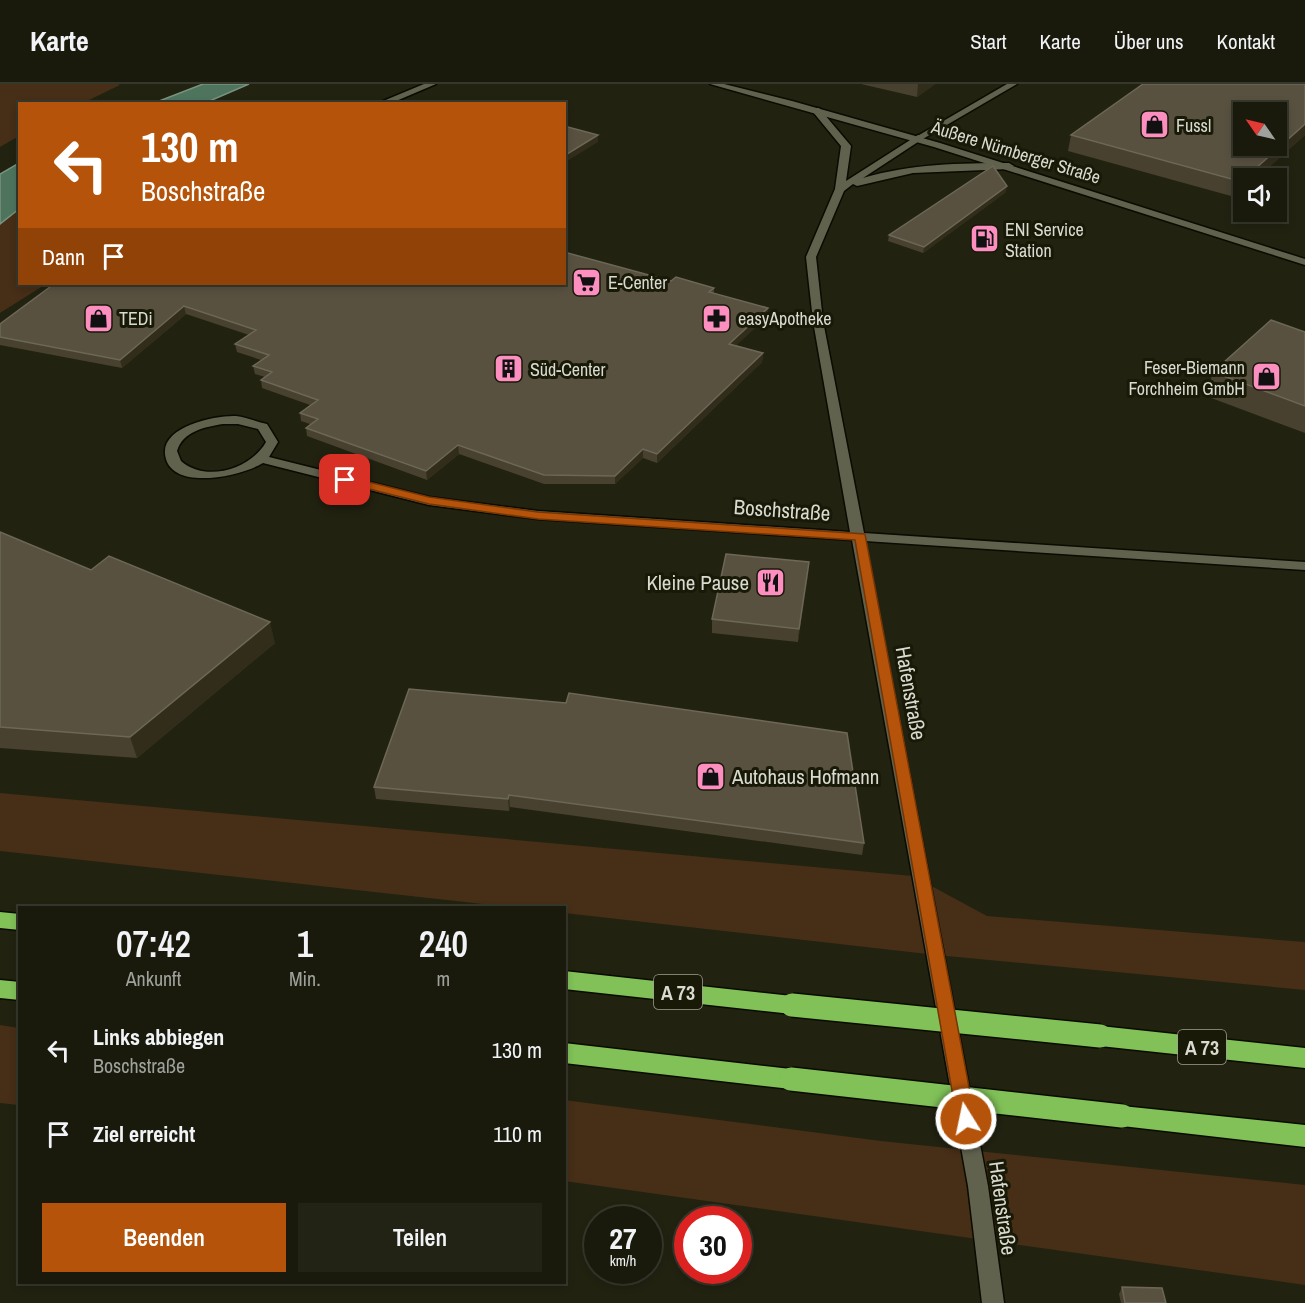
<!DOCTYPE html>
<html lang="de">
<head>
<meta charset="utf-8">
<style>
	:root { --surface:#191a0c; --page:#222315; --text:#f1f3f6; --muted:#9fa19d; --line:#37382d; --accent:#b45309 }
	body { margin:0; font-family:"Archivo Narrow",sans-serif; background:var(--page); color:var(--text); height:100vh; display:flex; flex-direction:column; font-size:22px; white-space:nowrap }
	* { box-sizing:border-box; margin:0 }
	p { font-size:20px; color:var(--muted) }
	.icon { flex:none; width:33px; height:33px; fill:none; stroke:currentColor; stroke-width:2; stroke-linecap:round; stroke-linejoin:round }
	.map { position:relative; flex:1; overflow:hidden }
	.sheet { position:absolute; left:18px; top:822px; width:548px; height:378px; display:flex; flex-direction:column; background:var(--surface); border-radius:0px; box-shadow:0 3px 9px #0003,0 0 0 2px var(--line) }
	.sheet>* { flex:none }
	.banner { position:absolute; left:18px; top:18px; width:548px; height:183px; border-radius:0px; box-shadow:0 3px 9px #0003,0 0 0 2px var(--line); background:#b45309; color:#fff; overflow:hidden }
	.needle { width:39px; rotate:304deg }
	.controls { position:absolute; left:1233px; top:18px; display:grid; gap:12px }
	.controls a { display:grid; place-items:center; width:54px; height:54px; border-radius:0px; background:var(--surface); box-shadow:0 3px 9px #0003,0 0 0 2px var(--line); font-size:30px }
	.speed { position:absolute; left:584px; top:1122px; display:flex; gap:12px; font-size:30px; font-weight:700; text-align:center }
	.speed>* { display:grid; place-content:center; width:78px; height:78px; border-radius:50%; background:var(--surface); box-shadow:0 3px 9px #0003,0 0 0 2px var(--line); line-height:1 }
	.speed small { font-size:15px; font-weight:400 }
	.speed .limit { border:9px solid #d22; background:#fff; color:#111 }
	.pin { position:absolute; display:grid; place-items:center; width:51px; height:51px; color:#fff; margin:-26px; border-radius:12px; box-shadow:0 3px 9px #0006 }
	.me { position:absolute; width:66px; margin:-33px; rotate:350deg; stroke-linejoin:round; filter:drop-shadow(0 0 4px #0008) }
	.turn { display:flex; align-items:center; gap:21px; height:126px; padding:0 24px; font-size:27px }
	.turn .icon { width:78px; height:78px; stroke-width:2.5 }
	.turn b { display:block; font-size:42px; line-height:51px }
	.then { display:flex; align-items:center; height:57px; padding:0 24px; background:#0003; gap:12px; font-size:22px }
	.eta { display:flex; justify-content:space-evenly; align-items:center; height:102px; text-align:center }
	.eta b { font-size:36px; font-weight:600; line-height:42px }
	.cta { display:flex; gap:12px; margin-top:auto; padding:12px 24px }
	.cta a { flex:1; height:69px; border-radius:0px; background:var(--accent); color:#fff; font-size:24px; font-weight:600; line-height:69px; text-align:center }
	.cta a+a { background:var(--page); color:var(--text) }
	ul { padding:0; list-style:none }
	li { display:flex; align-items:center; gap:18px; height:84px; padding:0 24px }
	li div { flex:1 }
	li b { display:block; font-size:22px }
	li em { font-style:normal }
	header { display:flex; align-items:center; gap:36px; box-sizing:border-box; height:84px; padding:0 30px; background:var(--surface); border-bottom:2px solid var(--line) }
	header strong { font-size:28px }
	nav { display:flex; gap:33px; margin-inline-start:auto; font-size:21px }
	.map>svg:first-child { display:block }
</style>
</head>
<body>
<header>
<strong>Karte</strong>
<nav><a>Start</a><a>Karte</a><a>Über uns</a><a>Kontakt</a></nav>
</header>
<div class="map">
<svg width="1305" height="1219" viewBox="0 0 1305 1219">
	<rect width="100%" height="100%" fill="#212210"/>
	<!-- green -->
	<g fill="#462e17">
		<polygon points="0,0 118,0 120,1 83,19 20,20 19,52 0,63"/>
		<polygon points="19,125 20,200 46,200 0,229 0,140"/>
		<polygon points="0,709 913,792 987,832 1305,858 1305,906 936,871 564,829 564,824 511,823 0,767"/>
		<polygon points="0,941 19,944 19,1021 0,1019"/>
		<polygon points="564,1016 881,1057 1305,1101 1305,1201 564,1097"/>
	</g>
	<!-- water -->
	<g fill="#4e745e" stroke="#789380" stroke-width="1.5">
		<polygon points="203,0 249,0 205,19 154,19"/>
		<polygon points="19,79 19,125 0,140 0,90"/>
	</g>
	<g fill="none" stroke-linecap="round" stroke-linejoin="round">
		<defs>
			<g id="minor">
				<polygon points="424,0 436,0 389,20 376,20"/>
				<path d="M813,24H819L851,62L846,97L918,51L921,52V56L863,94C910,80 960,79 1009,79L1014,82L1009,85L913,89L857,102L853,100L844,107L816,173L823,237L864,449L1305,478V486L865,457L988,1102L1004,1219H982L968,1102L852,456L538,435L429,421L263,379C242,392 169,409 165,370C162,342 216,331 236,332C246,333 257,338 267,340L278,358L269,373L429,413L538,427L850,448L813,237L806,173L835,105L841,62L813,28ZM223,340H238L258,345L266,358C251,385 206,399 181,377L177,367C183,347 205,343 223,340Z"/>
			</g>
			<polygon id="tertiary" points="1007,0 1017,0 921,56 914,54"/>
			<polygon id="secondary" points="710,0 724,0 792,17 940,59 1305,175 1305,181 934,63"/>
			<g id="motorway">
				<polygon points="0,828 20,830 20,846 0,844"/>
				<polygon points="564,887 792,912 800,914 803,921 800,928 792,930 564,905"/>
				<polygon points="0,896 20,898 20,916 0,914"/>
				<polygon points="1100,942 1305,964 1305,984 1100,962 1092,959 1089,952 1092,945"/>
				<polygon points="564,959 791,985 799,988 803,995 799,1002 791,1005 564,979"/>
				<polygon points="1122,1022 1305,1041 1305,1063 1122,1042 1114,1039 1110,1032 1114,1025"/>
			</g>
		</defs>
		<!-- minor casing -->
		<use href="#minor" stroke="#0b0b00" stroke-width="3"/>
		<!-- tertiary casing -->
		<use href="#tertiary" stroke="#0b0b00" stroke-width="3"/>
		<!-- secondary casing -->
		<use href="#secondary" stroke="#0b0b00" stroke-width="3"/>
		<!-- motorway casing -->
		<use href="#motorway" stroke="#0b0b00" stroke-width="3"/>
		<!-- minor -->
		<use href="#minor" fill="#61624e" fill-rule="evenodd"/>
		<!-- tertiary -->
		<use href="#tertiary" fill="#61624e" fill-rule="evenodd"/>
		<!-- secondary -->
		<use href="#secondary" fill="#61624e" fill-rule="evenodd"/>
		<!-- motorway -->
		<use href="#motorway" fill="#81c158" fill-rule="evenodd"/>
		<defs>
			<g id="motorway-bridge">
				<polyline points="792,921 1100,952"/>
				<polyline points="791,995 1122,1032"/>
			</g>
		</defs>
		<!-- motorway-bridge casing -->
		<use href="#motorway-bridge" stroke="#0b0b00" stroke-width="26" stroke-linecap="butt"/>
		<!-- motorway-bridge -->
		<use href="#motorway-bridge" stroke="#81c158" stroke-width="23"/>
	</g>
	<!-- wall -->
	<g fill="#48412f">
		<polygon points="861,0 935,0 917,13"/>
		<polygon points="1305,0 1305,51 1257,94 1244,94 1244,107 1240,110 1234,109 1231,112 1068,67 1071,51"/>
		<polygon points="1006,108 923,169 888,157 889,151"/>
		<polygon points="671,197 714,204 714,209 768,232 736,261 763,269 762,278 657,379 643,374 615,400 544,400 459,370 427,396 307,352 306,344 310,340 301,337 300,329 310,321 262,304 261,296 265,293 255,290 253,282 261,276 237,268 235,260 249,251 186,230 122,284 0,261 0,240 54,200"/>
		<polygon points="1305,248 1305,349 1206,312 1213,288"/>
		<polygon points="0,448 91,486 275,559 137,674 0,664"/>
		<polygon points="809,478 798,558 712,549 712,535"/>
		<polygon points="409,605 864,759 862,771 510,723 509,727 376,715 374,703"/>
		<polygon points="1122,1203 1166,1219 1121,1219 1119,1210"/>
	</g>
	<!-- shaded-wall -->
	<g fill="#322d1b">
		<polygon points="918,0 935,0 917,13"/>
		<polygon points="1305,40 1305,51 1257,94 1245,94"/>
		<polygon points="598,51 598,58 564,79 564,72"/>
		<polygon points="1238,93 1234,109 1231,112 1235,96"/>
		<polygon points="1244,98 1244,107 1240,110"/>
		<polygon points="1007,102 1006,108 923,169 924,163"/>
		<polygon points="184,222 186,230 122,284 120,276"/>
		<polygon points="768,224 768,232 729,268 729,260"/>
		<polygon points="763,269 762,278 657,379 657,370"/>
		<polygon points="458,361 459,370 427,396 426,387"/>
		<polygon points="643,365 643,374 615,400 615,392"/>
		<polygon points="809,478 808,492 798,558 799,545"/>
		<polygon points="270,538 275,559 137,674 130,653"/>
		<polygon points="509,711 510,723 509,727 508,715"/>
	</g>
	<!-- building -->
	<g fill="#585140" stroke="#6c6757" stroke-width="1.5" fill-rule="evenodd">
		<path d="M1143,0H1305V40L1245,94L1238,93L1235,96L1071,51ZM1244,28H1276V62H1244Z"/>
		<polygon points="261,17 269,20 256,20"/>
		<polygon points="564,42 598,51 564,72"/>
		<polygon points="993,82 1007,102 924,163 889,151"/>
		<polygon points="564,168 671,197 676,193 714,204 709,208 768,224 729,260 763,269 657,370 643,365 615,392 544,391 458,361 426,387 306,344 318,335 300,329 318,316 261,296 272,288 253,282 269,271 235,260 256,246 184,222 120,276 0,253 0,240 54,200 564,200"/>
		<polygon points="1271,236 1305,248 1305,322 1213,288"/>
		<polygon points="0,448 91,486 109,472 270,538 130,653 0,643"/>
		<polygon points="726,470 809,478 799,545 712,535"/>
		<polygon points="409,605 566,619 569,609 847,649 864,759 509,711 508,715 374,703"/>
		<polygon points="1122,1203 1162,1204 1166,1219 1125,1219"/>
	</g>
	<!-- route -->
	<polygon fill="#b45309" stroke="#753606" stroke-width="1.5" points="345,392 429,413 538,428 865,450 975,1035 972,1040 966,1043 960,1040 957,1035 855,456 538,435 429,420 341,398 341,393"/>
	<!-- icons -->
	<defs>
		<symbol id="shop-square" viewBox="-11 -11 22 22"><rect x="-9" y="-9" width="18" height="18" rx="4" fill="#fd8ec0" stroke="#181907"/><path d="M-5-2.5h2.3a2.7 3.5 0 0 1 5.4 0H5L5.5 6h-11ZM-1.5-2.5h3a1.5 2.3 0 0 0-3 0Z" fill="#111"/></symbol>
		<symbol id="fuel-square" viewBox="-11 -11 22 22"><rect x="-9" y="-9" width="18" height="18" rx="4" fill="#fd8ec0" stroke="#181907"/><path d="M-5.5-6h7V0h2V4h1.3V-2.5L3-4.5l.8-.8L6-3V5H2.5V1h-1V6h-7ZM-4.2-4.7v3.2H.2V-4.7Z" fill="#111"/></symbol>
		<symbol id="supermarket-square" viewBox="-11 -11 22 22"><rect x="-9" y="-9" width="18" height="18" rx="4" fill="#fd8ec0" stroke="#181907"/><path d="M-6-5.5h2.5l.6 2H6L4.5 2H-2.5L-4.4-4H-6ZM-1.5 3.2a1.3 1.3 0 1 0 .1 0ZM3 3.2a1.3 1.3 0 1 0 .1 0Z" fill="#111"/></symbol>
		<symbol id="pharmacy-square" viewBox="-11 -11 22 22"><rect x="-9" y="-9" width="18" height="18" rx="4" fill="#fd8ec0" stroke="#181907"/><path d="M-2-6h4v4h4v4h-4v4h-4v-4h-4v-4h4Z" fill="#111"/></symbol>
		<symbol id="building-square" viewBox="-11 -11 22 22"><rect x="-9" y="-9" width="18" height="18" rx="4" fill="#fd8ec0" stroke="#181907"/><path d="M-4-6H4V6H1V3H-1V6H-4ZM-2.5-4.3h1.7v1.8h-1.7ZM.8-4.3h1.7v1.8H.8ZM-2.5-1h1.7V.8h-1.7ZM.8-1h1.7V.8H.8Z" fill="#111"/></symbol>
		<symbol id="restaurant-square" viewBox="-11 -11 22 22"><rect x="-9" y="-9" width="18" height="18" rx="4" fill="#fd8ec0" stroke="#181907"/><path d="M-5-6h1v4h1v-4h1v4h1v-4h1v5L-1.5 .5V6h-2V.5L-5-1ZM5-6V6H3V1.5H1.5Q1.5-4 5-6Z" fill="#111"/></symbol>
	</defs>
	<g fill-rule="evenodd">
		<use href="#shop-square" x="1138" y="24" width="33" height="33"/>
		<use href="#fuel-square" x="968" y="138" width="33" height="33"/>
		<use href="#supermarket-square" x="570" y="182" width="33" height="33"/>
		<use href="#shop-square" x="82" y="218" width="33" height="33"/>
		<use href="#pharmacy-square" x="700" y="218" width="33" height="33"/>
		<use href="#building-square" x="492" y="268" width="33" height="33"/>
		<use href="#shop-square" x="1250" y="276" width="33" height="33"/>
		<use href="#restaurant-square" x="754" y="482" width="33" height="33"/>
		<use href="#shop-square" x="694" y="676" width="33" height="33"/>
	</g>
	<g text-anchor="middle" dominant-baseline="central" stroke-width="6" stroke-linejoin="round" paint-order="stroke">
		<!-- far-poi labels -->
		<g font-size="18" fill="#dadbd0" stroke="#181907" text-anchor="start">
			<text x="1176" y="41">Fussl</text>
			<text x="1005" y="145">ENI Service<tspan x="1005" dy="21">Station</tspan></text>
			<text x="608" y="198">E-Center</text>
			<text x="119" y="234">TEDi</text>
			<text x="738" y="234">easyApotheke</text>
			<text x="1245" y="283" text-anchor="end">Feser-Biemann<tspan x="1245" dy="21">Forchheim GmbH</tspan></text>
			<text x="530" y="285">Süd-Center</text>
		</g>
		<!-- far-street labels -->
		<g font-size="18" fill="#dadbd0" stroke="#181907">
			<text transform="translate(1016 68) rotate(17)">Äußere Nürnberger Straße</text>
		</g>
		<!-- shield labels -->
		<g fill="#181907" stroke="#a0a194" stroke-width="1.5">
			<rect x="654" y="891" width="48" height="34" rx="4.5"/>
			<rect x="1178" y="946" width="48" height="34" rx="4.5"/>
		</g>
		<g font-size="20" font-weight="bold" fill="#dadbd0">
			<text x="678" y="908">A 73</text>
			<text x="1202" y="963">A 73</text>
		</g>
		<!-- street labels -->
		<g font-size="21" fill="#dadbd0" stroke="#181907">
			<text transform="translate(782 426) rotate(4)">Boschstraße</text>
			<text transform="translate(911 609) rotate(80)">Hafenstraße</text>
			<text transform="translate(1003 1124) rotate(82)">Hafenstraße</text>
		</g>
		<!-- poi labels -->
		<g font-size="21" fill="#dadbd0" stroke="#181907" text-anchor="end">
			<text x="749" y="498">Kleine Pause</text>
			<text x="732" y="692" text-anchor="start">Autohaus Hofmann</text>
		</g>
	</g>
</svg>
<div class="controls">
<a><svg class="needle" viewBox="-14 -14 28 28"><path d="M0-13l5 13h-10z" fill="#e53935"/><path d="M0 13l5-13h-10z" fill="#9fa19d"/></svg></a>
<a><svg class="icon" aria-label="sound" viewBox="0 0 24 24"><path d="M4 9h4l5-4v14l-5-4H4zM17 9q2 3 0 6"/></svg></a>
</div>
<div class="speed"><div>27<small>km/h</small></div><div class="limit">30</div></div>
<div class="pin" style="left:345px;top:396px;background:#d93025"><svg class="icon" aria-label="arrive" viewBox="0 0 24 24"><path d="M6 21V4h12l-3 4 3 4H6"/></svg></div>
<svg class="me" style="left:966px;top:1035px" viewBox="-20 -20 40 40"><circle r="17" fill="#b45309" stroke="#fff" stroke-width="3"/><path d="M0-11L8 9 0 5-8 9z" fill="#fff"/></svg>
<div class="banner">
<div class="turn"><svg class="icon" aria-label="left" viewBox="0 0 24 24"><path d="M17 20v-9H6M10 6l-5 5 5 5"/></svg><div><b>130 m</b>Boschstraße</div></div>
<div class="then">Dann<svg class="icon" aria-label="arrive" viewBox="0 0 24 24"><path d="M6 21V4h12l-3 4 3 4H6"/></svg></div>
</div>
<section class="sheet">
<div class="eta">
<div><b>07:42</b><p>Ankunft</p></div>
<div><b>1</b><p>Min.</p></div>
<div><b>240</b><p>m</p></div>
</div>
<ul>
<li><svg class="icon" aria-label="left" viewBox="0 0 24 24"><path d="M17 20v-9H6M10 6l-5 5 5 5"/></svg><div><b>Links abbiegen</b><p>Boschstraße</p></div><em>130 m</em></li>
<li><svg class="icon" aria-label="arrive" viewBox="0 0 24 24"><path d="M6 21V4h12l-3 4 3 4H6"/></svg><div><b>Ziel erreicht</b></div><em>110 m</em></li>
</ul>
<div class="cta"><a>Beenden</a><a>Teilen</a></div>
</section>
</div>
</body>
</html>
